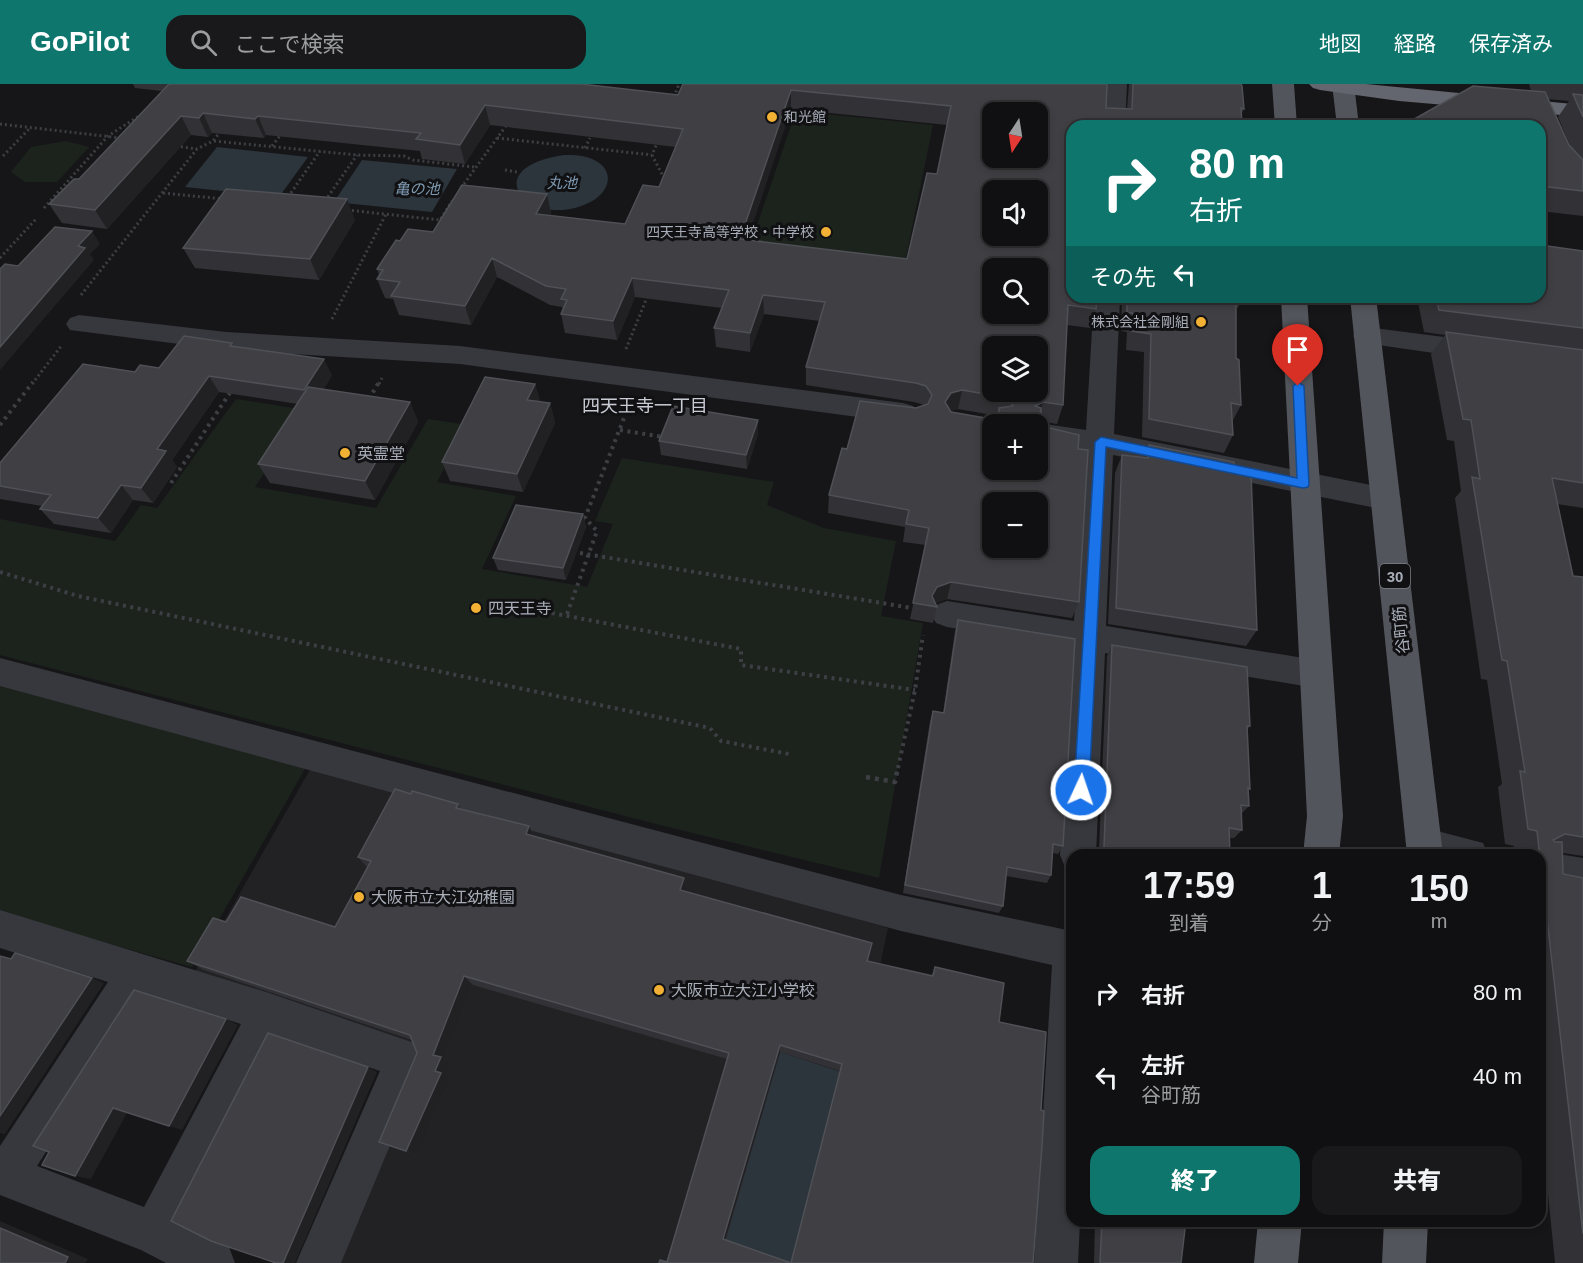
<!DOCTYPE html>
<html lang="ja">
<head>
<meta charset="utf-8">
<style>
	:root { --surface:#101012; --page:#19191b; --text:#f1f3f6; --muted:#9c9d9f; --line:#303032; --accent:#0f766e }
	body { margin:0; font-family:Arial,"Noto Sans JP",sans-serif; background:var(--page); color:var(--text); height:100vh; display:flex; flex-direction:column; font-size:22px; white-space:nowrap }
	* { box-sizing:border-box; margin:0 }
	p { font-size:20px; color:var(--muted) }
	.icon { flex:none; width:33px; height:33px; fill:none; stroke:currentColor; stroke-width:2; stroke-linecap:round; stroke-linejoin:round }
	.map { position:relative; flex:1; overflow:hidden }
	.drawer { position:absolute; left:1066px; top:765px; width:480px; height:378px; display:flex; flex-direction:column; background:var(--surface); border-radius:18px; box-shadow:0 3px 9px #0003,0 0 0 2px var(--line) }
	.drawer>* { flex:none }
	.guide { position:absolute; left:1066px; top:36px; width:480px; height:183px; border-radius:18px; box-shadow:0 3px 9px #0003,0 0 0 2px var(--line); background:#0f766e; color:#fff; overflow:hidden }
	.needle { width:39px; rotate:192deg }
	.fabs { position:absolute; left:982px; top:18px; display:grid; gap:12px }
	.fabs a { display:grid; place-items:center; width:66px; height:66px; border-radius:12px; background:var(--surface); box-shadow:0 3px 9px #0003,0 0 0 2px var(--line); font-size:30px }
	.pin { position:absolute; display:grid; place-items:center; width:51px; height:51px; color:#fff; margin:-62px -26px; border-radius:50% 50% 50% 0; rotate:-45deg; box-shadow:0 0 6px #0007 }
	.pin .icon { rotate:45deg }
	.me { position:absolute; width:66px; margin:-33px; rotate:3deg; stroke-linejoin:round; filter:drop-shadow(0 0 4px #0008) }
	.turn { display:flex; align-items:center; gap:21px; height:126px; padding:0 24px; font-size:27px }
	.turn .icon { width:78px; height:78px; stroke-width:2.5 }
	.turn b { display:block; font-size:42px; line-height:51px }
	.then { display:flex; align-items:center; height:57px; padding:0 24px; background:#0003; gap:12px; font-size:22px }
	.eta { display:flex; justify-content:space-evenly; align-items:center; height:102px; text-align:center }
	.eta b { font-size:36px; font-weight:800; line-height:42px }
	.cta { display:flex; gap:12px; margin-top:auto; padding:12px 24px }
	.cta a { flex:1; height:69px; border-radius:18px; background:var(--accent); color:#fff; font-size:24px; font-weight:800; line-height:69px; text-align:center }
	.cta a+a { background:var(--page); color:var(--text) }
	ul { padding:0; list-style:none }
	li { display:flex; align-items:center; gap:18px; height:84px; padding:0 24px }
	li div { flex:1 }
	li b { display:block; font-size:22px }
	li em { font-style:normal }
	header { display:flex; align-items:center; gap:36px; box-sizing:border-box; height:84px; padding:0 30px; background:var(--accent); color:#fff }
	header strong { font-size:28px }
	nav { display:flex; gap:33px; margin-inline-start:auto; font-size:21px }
	.search { width:420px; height:54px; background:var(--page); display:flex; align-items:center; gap:15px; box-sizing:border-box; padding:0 21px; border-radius:18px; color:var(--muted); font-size:22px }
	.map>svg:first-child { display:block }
</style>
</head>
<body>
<header>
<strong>GoPilot</strong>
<div class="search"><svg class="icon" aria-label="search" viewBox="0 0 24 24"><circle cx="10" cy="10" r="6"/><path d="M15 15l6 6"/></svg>ここで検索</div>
<nav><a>地図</a><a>経路</a><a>保存済み</a></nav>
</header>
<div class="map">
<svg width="1583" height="1179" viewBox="0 0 1583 1179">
	<rect width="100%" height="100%" fill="#161618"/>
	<!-- built -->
	<polygon fill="#222225" points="312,682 511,735 888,844 816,1179 333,1179 419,968 194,890"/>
	<!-- green -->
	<g fill="#1c231d">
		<polygon points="796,27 933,41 905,178 751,159"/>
		<polygon points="66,57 89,63 57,98 25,98 11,88 31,63"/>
		<polygon points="236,315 305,326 255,403 376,424 428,335 468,341 437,398 516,412 482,485 587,503 613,440 595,437 622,374 774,398 767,421 824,444 896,457 881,532 923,539 879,794 660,741 0,571 0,435 115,457 141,421 157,424"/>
		<polygon points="0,601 306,683 192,883 0,829"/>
	</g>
	<!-- water -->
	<g fill="#2c353c">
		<polygon points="217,63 308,73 279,113 185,103"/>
		<path d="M564,71C574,71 586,71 596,77C614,87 610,106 594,116C535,151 470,85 564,71Z"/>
		<polygon points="362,76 457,85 432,128 334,118"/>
		<polygon points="780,968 841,988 791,1179 725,1157"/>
	</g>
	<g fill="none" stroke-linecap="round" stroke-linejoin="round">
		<!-- path-far2 -->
		<g stroke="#3d3f44" stroke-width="3" stroke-dasharray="2 3" stroke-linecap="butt">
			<polyline points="674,13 679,0"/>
			<polyline points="0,40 121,54"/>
			<polyline points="497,54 652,71"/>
			<polyline points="214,57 357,71 404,72 413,76 474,83"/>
			<polyline points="658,57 652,71 665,96"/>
			<polyline points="176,62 197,65"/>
			<polyline points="272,62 282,49"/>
			<polyline points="585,64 590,54"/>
			<polyline points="3,72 30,44"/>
			<polyline points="505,86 517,88"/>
			<polyline points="461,104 508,39"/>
			<polyline points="163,109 224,115"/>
			<polyline points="288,113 320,67"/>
			<polyline points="325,117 357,71"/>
			<polyline points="44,124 108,52 142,30"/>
			<polyline points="347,126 440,136 452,117"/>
			<polyline points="0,174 36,135"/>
			<polyline points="81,211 197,65 213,57 221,47"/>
			<polyline points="332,235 386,130"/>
			<polyline points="626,265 648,211"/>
			<polyline points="32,300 62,261"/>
			<polyline points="379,300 382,294"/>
		</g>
		<!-- path-far1 -->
		<g stroke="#3d3f44" stroke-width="4" stroke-dasharray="3 4.5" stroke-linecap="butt">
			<polyline points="369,315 379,298"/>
			<polyline points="0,341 33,298"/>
			<polyline points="620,346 663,353"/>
			<polyline points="171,399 231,307"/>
			<polyline points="580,469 912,524"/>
			<polyline points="0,488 78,512 710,644 721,657 789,670"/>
			<polyline points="515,522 741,565 741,581 915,606"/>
			<polyline points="567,530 597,447 585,434 629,321"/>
			<polyline points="898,684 915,606 923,551"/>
		</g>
		<!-- path -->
		<polyline stroke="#3d3f44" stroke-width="4.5" stroke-dasharray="4 5" stroke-linecap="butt" points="866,693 895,698 898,683"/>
		<!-- minor -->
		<g fill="#37383d" fill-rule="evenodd">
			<polygon points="1105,0 1127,0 1125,42 1103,42"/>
			<polygon points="1094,213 1120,213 1114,350 1386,404 1396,407 1401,415 1396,423 1386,426 1113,371 1106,542 1316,576 1328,580 1333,590 1328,600 1316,604 1105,569 1096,771 1072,771 1072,786 1065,783 1060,771 1073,564 947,543 936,539 931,530 936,521 947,517 1074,537 1085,366 1038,359 1038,340 1032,340 1038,339 1086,346"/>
			<polygon points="79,231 226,248 460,262 903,319 913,322 917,329 913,336 903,339 460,280 226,266 70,246 66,240 70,234"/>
			<polygon points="1366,243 1483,258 1492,261 1496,267 1492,273 1483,276 1357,258 1353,252 1357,246"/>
			<polygon points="0,574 901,811 1067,846 1072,844 1072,1137 1080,1137 1078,1179 1034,1179 1052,881 901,847 0,602"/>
			<polygon points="1426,744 1483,759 1488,771 1412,771 1408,761 1413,749"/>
			<polygon points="1540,767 1583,774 1583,810 1540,803 1540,771 1531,771"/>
			<path d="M0,826L269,909L420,961L426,975L341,1179H296L380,987L278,952L182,1140L229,1163L235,1179H166L141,1166L0,1111V1062L108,898L0,864ZM146,910L241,940L144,1123L37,1082Z"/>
		</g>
		<!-- major -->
		<g fill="#53555c" fill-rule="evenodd">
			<polygon points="1272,0 1294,0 1297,42 1275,42"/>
			<polygon points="1332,0 1354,0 1359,42 1337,42"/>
			<polygon points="1281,213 1307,213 1343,732 1339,771 1303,771 1307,732"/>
			<polygon points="1350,213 1376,213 1443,771 1407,771"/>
			<polygon points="1258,1137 1302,1137 1298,1179 1254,1179"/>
			<polygon points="1384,1137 1428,1137 1426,1179 1382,1179"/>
		</g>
		<!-- highway -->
		<polygon fill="#63666e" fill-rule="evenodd" points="1309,0 1366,0 1583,21 1583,33 1399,17 1320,6 1313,4"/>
	</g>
	<!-- wall -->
	<g fill="#323236" fill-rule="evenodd">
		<path d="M133,0H581L678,11L683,0L1106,24L1127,25L1129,0H1241L1244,25L1241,31L1072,42L1096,225L1090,244L1067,241L1063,321L1057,340L1041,337V342L1078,365L1079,518L1072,534L947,515L935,519L937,523L933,539L910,535L926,461L903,458L905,443L828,429L829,411L847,365L916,324L924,321L914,318L806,301V283L820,237L764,230L750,268L716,263L714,244L722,224L635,213L617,256L565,249L561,230L563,226L562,223L550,221L497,193L471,241L399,231L393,215L385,214L377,195L379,191L377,185L400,157L433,148L547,110L551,130L550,131L625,140L659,103L676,63L490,41L465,80L422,75L420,67L266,51L264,54L212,49L208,53L191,51L107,145L62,139L49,120L79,95L162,7L135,4ZM791,25L947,41L937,90L907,175L747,156ZM958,325L998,332L997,336L951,328L950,327Z"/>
		<path d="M1529,0H1583V132L1540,127V42H1407L1409,38L1531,7ZM1548,15L1569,17L1558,33L1571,64L1569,61Z"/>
		<polygon points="355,136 319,196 195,184 183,164"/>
		<polygon points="1583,167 1583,424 1557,420 1573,492 1583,493 1583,772 1563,769 1563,790 1583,794 1583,1179 1555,1179 1540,1031 1540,771 1515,771 1514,762 1505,760 1498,703 1502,700 1487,596 1481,595 1455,414 1461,407 1454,357 1447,356 1431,270 1445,251 1424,248 1417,213 1540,213"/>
		<polygon points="1122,213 1242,213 1238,224 1236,223 1236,274 1241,321 1232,338 1233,351 1224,369 1142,353 1144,268 1126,266 1127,248 1121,247"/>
		<polygon points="233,262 332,291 323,306 410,318 418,338 375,416 270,399 258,380 298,320 219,308 172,376 177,383 153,419 133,416 111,449 54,440 40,425 42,422 0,415 0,379 135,288 159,284"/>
		<polygon points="535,300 540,318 550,319 555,339 523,408 450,397 442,378"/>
		<polygon points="758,336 758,350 747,385 661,371 659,357"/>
		<polygon points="1149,361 1234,387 1257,546 1246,562 1108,540 1115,389 1122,371 1143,374"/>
		<polygon points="583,430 586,443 566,496 498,486 493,474"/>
		<polygon points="958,536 1063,762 1058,770 1053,769 1051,791 1047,799 1006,792 1003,822 999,829 903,809 930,637 933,627 943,629 955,547"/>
		<polygon points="1112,561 1250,642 1247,646 1250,705 1248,707 1249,722 1241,730 1242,746 1234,754 1229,754 1230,771 1077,771 1081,765 1099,765 1107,572"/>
		<path d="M395,705L411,710L412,707L458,720L462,725L529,742L534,752L684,794L687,806L686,808L872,859L868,877L931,892L935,883L1004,899L999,938L1046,948L1041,1026L1044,1027L1042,1062L1033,1179H659L660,1176L667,1178L727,975L473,901L444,975L451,981L446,992L451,995L417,1071L379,1058L417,969L412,956L204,886L187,877L213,834L226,838L241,813L335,843L367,783L358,773ZM780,968L840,987L791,1179L726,1156Z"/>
		<polygon points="1095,1137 1187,1137 1185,1145 1181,1179 1094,1179"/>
	</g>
	<!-- shaded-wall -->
	<g fill="#212124">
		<polygon points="791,6 791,25 741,174 740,155"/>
		<polygon points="485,21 490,41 465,80 460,61"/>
		<polygon points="203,29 212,49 208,53 199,34"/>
		<polygon points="181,32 191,51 107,145 95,126"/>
		<polygon points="258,32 266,51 264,54 255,35"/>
		<polygon points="547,110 551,130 541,149 536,130"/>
		<polygon points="347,115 355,136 319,196 310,175"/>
		<polygon points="92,147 100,160 90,170 94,176 0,286 0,263 78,162"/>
		<polygon points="492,174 497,193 471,241 465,222"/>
		<polygon points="632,194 635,213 617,256 613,237"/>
		<polygon points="763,211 764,230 750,268 750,249"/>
		<polygon points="324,275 332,291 313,322 304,306"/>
		<polygon points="209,292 219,308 172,376 177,383 153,419 141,404 157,365"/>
		<polygon points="535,300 540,319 527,316"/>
		<polygon points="962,306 958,325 947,328 945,318 951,309"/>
		<polygon points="410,318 418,338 375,416 365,397"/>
		<polygon points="1043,318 1038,337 1035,322"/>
		<polygon points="550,319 555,339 523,408 517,390"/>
		<polygon points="758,336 758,350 747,385 746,371"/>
		<polygon points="121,401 133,416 111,449 98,434"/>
		<polygon points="583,430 586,443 566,496 563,484"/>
		<polygon points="951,498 947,515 934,520 932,512 937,503"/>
		<polygon points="529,742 535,755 526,750"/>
		<polygon points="684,794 687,806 683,817 680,806"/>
		<polygon points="464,892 473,901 444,975 451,981 446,992 451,995 417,1071 406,1067 435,987 433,971"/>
		<polygon points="92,894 104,899 5,1050 0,1049 0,1032"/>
		<polygon points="226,935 238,941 182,1046 169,1042"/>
		<polygon points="780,961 780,968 725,1157 723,1155"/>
		<polygon points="368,983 377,988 295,1179 283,1179"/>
		<polygon points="113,1024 127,1029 91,1095 75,1092"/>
		<polygon points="0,1137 88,1175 85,1179 65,1179 0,1144"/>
	</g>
	<!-- building -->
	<g fill="#3f3f44" stroke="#4f5156" stroke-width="1.5" fill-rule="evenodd">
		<path d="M169,0H581L678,11L683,0H1107L1106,24L1132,25L1133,0H1241L1242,2L1244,25L1241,24L1242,42H1072V213H1097L1096,225L1068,221L1063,321L1043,318L1035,322L1041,324V342L1079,351L1078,365L1088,366L1079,518L951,498L937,503L932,512L937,523L913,519L929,444L906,440L909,426L829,411L842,364L847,365L860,317L916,324L928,320L932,311L926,302L916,299L806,283L825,218L763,211L750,249L714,244L729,206L632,194L613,237L561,230L567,216L561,215L566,205L546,202L492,174L465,222L391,212L400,198L377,195L383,186L377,185L396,156L400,157L408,145L433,148L462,101L547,110L536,130L625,140L643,101L659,103L683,45L485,21L460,61L416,55L421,49L258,32L255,35L203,29L199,34L181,32L95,126L49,120L74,95H79ZM791,6L951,22L937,90L927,89L907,175L740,155ZM993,28H1038V74H993ZM993,106H1038V152H993ZM993,184H1038V230H993ZM993,262H1038V308H993ZM962,306L1008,314L1013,322L999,324V334L997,336L951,328L945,318L951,309ZM993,340H1038V386H993ZM993,418H1038V464H993Z"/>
		<polygon points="1473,2 1545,8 1569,61 1583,76 1583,107 1540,102 1540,42 1409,42 1409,38"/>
		<polygon points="1573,10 1583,11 1583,33"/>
		<polygon points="226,105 347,115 310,175 183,164"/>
		<polygon points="55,143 92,147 78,162 85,164 0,263 0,185 5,180 18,182"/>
		<polygon points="1540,161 1583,167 1583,244 1439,226 1436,213 1540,213"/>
		<polygon points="1127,213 1236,213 1236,274 1239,276 1241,321 1231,319 1233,351 1149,335 1151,250 1132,247 1133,229 1127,229"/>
		<polygon points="1446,248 1583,266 1583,399 1552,394 1573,492 1583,493 1583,753 1565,750 1553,756 1555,758 1562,758 1563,790 1583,794 1583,1150 1537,747 1528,745 1520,687 1525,688 1507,577 1502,576 1472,393 1480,395 1471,336 1463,335"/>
		<polygon points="184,252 232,259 230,262 324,275 304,306 209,292 157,365 166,367 141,404 121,401 98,434 40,425 51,411 0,402 0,379 83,280 135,288 140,281 159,284"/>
		<polygon points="485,293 535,300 527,316 550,319 517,390 442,378"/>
		<polygon points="308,303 410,318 365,397 258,380"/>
		<polygon points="673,322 758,336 746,371 659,357"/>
		<polygon points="1149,361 1234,378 1234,387 1251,389 1257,546 1116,524 1122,371 1148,374"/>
		<polygon points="516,421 583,430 563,484 493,474"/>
		<polygon points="958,536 1075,555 1063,762 1053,760 1051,791 1007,783 1003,822 905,801 933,627 944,629"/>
		<polygon points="1112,561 1247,583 1250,642 1247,642 1250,705 1248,704 1249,722 1241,721 1242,746 1229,744 1230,771 1109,771 1081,765 1101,765 1104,763"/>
		<path d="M395,705L411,710L412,707L458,720L456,724L529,742L526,750L684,794L680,806L872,859L867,877L933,892L935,883L1004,899L999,938L1046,948L1041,1026L1044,1027L1042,1062L1033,1179H659L660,1176L667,1178L729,969L464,892L433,971L441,973L435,987L441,989L406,1067L379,1058L417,969L410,951L187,877L213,834L226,838L241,813L335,843L371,777L358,773ZM780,961L842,980L791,1179L723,1155Z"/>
		<polygon points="15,869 92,894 0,1032 0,872 11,875"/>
		<polygon points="134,906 226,935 169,1042 113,1024 75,1092 42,1081 49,1068 33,1062"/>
		<polygon points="268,949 368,983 283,1179 276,1179 211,1157 171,1137"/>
		<polygon points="1102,1137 1187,1137 1185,1145 1181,1179 1100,1179"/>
		<polygon points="0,1144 68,1173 65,1179 0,1179"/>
	</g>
	<!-- route -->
	<polygon fill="#1a73e8" stroke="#114b97" stroke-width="1.5" points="1298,298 1304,302 1309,400 1308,403 1303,404 1106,363 1089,706 1086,710 1081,712 1076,710 1074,706 1095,358 1101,353 1297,394 1293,302"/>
	<!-- markers -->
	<g fill="#f2b134" stroke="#111113" stroke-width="2">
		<circle cx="772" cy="33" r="6"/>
		<circle cx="826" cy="148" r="6"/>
		<circle cx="1201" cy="238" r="6"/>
		<circle cx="345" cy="369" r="6"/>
		<circle cx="476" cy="524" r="6"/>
		<circle cx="359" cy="813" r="6"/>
		<circle cx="659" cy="906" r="6"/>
	</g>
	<g text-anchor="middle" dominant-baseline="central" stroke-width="6" stroke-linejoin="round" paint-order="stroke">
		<!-- far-poi labels -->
		<g font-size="14" fill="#a8adb8" stroke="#111113" text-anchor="end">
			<text x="784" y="33" text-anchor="start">和光館</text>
			<text x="814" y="148">四天王寺高等学校・中学校</text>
			<text x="1189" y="238">株式会社金剛組</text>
		</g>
		<!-- far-water labels -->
		<g font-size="15" font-style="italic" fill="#7f9bb3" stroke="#111113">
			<text x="562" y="98">丸池</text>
			<text x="417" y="104">亀の池</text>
		</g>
		<!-- shield labels -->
		<rect fill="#111113" stroke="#7b7e86" stroke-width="1.5" x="1380" y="480" width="30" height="24" rx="4.5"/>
		<g font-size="15" font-weight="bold" fill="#a8adb8">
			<text x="1395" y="492">30</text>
		</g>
		<!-- poi labels -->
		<g font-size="16" fill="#a8adb8" stroke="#111113" text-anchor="start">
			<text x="357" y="369">英霊堂</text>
			<text x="488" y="524">四天王寺</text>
			<text x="371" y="813">大阪市立大江幼稚園</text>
			<text x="671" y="906">大阪市立大江小学校</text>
		</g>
		<!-- street labels -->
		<g font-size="16" fill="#a8adb8" stroke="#111113">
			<text transform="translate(1401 546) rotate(-96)">谷町筋</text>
		</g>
		<!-- neighbourhood labels -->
		<g font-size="18" fill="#c9ccd4" stroke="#111113">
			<text x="645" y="322">四天王寺一丁目</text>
		</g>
	</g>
</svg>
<div class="fabs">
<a><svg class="needle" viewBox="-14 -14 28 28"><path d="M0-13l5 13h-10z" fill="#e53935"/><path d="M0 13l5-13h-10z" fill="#9c9d9f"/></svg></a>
<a><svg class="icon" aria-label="sound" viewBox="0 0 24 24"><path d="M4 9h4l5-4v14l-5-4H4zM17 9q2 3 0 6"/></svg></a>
<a><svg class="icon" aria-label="search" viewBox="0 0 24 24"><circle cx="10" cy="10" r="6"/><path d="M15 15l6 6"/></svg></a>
<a><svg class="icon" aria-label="layers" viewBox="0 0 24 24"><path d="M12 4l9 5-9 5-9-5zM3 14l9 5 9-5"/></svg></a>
<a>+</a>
<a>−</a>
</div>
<div class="pin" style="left:1298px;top:302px;background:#d93025"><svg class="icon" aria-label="arrive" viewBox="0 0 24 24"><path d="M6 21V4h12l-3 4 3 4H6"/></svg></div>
<svg class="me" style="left:1081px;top:706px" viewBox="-20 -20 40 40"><circle r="17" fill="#1a73e8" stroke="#fff" stroke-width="3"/><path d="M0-11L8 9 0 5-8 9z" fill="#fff"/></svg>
<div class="guide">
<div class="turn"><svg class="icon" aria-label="right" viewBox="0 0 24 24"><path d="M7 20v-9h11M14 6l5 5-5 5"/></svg><div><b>80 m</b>右折</div></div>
<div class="then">その先<svg class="icon" aria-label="left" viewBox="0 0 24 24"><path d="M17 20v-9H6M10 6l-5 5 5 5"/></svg></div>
</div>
<section class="drawer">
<div class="eta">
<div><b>17:59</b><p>到着</p></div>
<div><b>1</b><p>分</p></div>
<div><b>150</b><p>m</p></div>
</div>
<ul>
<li><svg class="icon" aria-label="right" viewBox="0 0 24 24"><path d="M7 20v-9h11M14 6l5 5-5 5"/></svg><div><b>右折</b></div><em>80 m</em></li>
<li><svg class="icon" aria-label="left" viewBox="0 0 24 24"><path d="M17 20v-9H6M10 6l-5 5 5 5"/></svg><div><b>左折</b><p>谷町筋</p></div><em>40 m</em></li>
</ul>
<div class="cta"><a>終了</a><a>共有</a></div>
</section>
</div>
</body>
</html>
